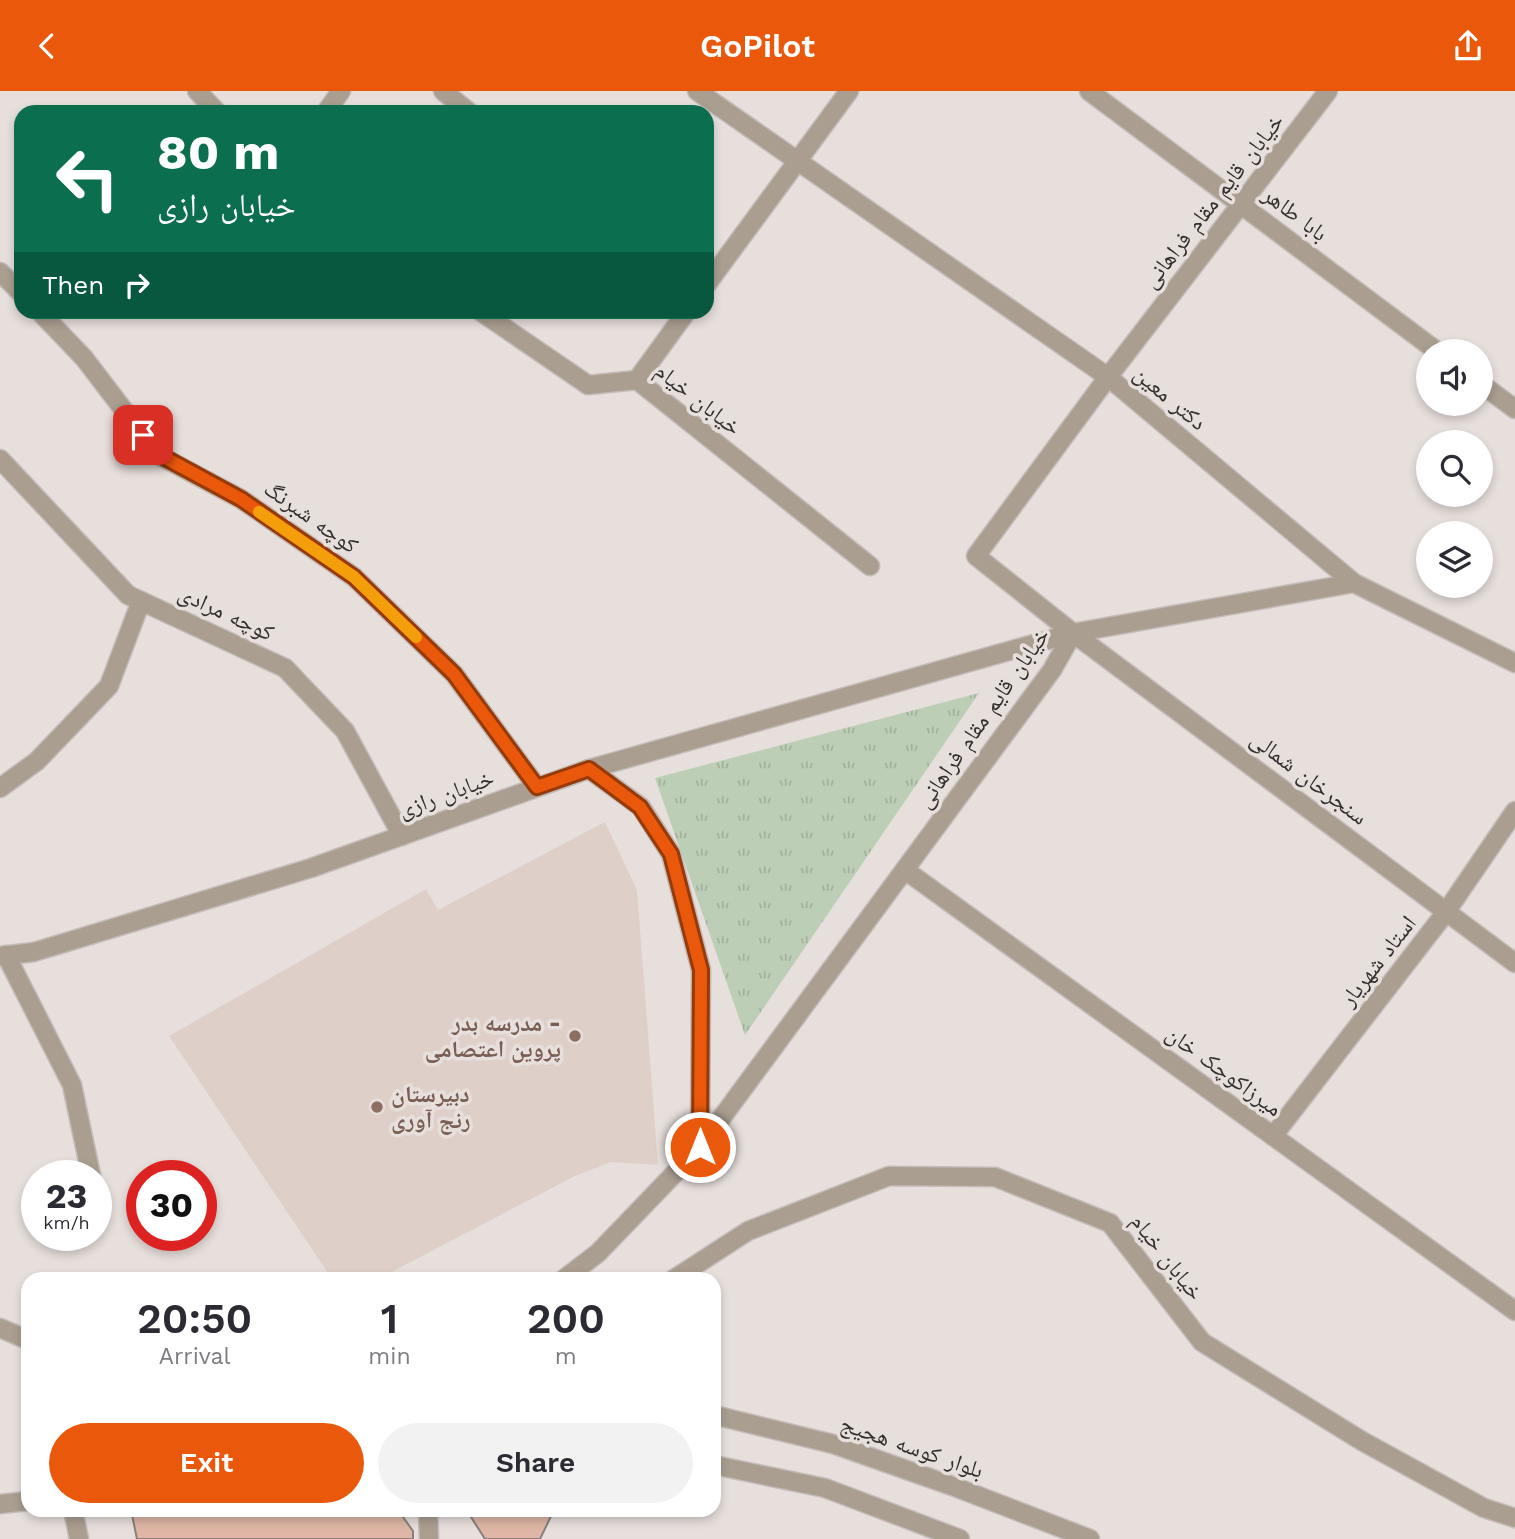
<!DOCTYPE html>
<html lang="en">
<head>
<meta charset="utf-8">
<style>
	:root { --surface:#fff; --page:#f2f2f3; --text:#2b2b33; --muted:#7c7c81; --accent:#ea580c }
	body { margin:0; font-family:"Work Sans","Noto Naskh Arabic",sans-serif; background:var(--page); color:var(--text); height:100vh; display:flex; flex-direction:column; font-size:26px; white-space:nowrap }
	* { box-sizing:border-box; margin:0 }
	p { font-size:23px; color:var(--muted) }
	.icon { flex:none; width:38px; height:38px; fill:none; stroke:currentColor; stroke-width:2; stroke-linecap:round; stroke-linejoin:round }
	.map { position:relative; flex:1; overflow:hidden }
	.panel { position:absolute; left:21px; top:1181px; width:700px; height:245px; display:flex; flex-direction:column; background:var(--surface); border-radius:21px; box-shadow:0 4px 10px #0003 }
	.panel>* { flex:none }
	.hud { position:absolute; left:14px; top:14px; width:700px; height:214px; border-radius:21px; box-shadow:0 4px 10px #0003; background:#0b6e4f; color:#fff; overflow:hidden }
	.tools { position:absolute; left:1416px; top:248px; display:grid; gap:14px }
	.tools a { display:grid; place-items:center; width:77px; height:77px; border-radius:50%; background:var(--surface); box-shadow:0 4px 10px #0003; font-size:35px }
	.speed { position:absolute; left:21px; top:1069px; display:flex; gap:14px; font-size:35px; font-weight:700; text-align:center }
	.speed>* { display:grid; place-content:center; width:91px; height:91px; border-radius:50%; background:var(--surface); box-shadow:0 4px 10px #0003; line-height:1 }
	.speed small { font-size:18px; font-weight:400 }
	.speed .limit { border:10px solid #d22; background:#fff; color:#111 }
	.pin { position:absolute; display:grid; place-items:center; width:60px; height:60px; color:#fff; margin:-30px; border-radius:14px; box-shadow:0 4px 10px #0006 }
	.me { position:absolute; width:77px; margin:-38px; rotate:0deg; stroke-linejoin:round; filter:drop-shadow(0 0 5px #0008) }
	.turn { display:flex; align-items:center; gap:24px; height:147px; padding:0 28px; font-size:32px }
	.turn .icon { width:91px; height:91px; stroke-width:2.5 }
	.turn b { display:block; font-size:49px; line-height:60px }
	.then { display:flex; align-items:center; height:66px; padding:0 28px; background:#0003; gap:14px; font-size:26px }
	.eta { display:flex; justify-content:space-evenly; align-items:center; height:119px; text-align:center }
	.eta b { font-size:42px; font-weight:600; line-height:49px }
	.button { display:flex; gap:14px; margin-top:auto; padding:14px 28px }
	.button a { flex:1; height:80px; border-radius:42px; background:var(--accent); color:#fff; font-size:28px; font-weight:600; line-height:80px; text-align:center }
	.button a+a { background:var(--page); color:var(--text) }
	header { display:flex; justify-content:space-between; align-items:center; height:91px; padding:0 28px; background:var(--accent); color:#fff; font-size:32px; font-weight:600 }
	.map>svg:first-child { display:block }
</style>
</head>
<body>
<header><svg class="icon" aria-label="back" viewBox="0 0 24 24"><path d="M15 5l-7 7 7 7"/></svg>GoPilot<svg class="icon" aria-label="share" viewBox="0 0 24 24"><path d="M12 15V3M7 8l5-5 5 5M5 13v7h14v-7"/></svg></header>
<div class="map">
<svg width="1515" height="1448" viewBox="0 0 1515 1448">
	<defs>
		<pattern id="park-tufts" width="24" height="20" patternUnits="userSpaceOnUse" patternTransform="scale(1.75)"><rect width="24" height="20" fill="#bcceb6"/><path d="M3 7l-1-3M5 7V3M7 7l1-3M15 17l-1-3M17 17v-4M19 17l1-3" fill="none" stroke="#a2b19d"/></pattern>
	</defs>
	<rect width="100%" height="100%" fill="#e7dfdc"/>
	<!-- built -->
	<polygon fill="#dfcfc9" points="605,731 637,799 658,1074 611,1071 573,1086 378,1188 332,1188 169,945 426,798 438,819"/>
	<!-- park -->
	<polygon fill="url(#park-tufts)" points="979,602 745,944 655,687"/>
	<!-- building -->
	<g fill="#dfb6a6" stroke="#87807d" stroke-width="2">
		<polygon points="131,1419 398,1419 413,1440 413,1448 137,1448"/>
		<polygon points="472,1419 554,1419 540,1448 485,1448 471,1426"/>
	</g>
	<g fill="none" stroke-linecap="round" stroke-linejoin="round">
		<defs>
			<g id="service">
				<polyline points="197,0 217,21"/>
				<polyline points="589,678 1073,542 1354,492"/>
				<polyline points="0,697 37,670 109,595 141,510"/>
				<polyline points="6,864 72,994 91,1084"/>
				<polyline points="674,1188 748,1140 889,1085 995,1086 1110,1132 1202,1251 1362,1350 1484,1417 1515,1427"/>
				<polyline points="0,1413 28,1410"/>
			</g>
			<g id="minor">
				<polyline points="443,0 469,21"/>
				<polyline points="697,0 1108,286 1354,492 1515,572"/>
				<polyline points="1089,0 1438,261"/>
				<polyline points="326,21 341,0"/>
				<polyline points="0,181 21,202"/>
				<polyline points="707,193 849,0"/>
				<polyline points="39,220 84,267 158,364 241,408 354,486 454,583 537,696"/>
				<polyline points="480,220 588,294 637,289 870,475"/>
				<polyline points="637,289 687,220"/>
				<polyline points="1480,292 1515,318"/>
				<polyline points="0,368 128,504 285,577 345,640 402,745"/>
				<polyline points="1073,542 1515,872"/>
				<polyline points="905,779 1515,1220"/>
				<polyline points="0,865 34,861 311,777 589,678 641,716 671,763 701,879 700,1056"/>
				<polyline points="1273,1045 1446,821 1515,720"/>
				<polyline points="564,1188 598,1162 700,1056 1052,579 1073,542 976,465 1108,286 1328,0"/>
				<polyline points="73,1419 79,1448"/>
				<polyline points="428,1419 429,1448"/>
			</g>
			<g id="tertiary">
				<polyline points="0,1237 28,1249"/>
				<polyline points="714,1324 833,1353 955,1396 1090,1448"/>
				<polyline points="714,1374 825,1397 960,1448"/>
			</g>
		</defs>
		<!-- service casing -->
		<use href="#service" stroke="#c3bcb9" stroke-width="21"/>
		<!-- minor casing -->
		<use href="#minor" stroke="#c3bcb9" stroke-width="21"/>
		<!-- tertiary casing -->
		<use href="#tertiary" stroke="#c3bcb9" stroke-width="21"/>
		<!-- service -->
		<use href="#service" stroke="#aa9e90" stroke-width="18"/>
		<!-- minor -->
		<use href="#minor" stroke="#aa9e90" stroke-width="18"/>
		<!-- tertiary -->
		<use href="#tertiary" stroke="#aa9e90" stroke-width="18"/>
	</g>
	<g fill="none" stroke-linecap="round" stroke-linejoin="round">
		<defs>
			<polyline id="route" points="143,344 158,363 241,408 354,486 454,583 537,696 589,678 640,716 671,763 701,879 700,1056"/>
		</defs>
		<!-- route casing -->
		<use href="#route" stroke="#983908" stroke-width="18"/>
		<!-- route -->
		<use href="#route" stroke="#ea580c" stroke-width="12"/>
		<!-- slow -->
		<polyline stroke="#f59e0b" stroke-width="12" points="259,421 354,486 416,546"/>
	</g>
	<!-- markers -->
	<g fill="#8d6e63" stroke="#e7dfdc" stroke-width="2.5">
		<circle cx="575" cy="945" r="7"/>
		<circle cx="377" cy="1016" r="7"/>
	</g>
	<g text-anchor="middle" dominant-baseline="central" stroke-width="7" stroke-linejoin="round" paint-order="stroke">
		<!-- street labels -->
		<g font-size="23" fill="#322f2d" stroke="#e7dfdc">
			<text transform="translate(1213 110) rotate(-52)">خیابان قایم مقام فراهانی</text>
			<text transform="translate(1295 123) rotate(37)">بابا طاهر</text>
			<text transform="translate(1170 307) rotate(40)">دکتر معین</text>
			<text transform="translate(698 308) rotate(38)">خیابان خیام</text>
			<text transform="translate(311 426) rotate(35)">کوچه شبرنگ</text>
			<text transform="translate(226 522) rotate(25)">کوچه مرادی</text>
			<text transform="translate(983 627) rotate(-55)">خیابان قایم مقام فراهانی</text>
			<text transform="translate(1309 687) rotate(37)">سنجرخان شمالی</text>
			<text transform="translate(446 703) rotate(-20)">خیابان رازی</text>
			<text transform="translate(1378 870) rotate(-52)">استاد شهریار</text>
			<text transform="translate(1224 980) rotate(36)">میرزاکوچک خان</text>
			<text transform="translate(1167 1166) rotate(52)">خیابان خیام</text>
			<text transform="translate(912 1356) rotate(19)">بلوار کوسه هجیج</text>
		</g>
		<!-- education labels -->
		<g font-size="23" font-weight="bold" fill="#785e54" stroke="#e7dfdc" text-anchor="end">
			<text x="561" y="932">مدرسه بدر -<tspan x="561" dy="26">پروین اعتصامی</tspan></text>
			<text x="391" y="1003" text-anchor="start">دبیرستان<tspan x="391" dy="26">رنج آوری</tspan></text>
		</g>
	</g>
</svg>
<div class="tools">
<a><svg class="icon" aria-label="sound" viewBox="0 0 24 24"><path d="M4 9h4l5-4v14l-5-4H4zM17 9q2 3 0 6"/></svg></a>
<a><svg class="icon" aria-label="search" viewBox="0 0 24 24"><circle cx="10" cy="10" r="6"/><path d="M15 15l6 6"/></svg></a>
<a><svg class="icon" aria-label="layers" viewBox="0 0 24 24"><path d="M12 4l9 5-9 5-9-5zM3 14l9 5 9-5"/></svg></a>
</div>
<div class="speed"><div>23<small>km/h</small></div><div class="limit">30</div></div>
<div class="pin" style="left:143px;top:344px;background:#d93025"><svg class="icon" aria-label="arrive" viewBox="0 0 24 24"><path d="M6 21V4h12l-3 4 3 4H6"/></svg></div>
<svg class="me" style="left:700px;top:1056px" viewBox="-20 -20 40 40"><circle r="17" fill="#ea580c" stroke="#fff" stroke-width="3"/><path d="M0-11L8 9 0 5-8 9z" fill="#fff"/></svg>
<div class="hud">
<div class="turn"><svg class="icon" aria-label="left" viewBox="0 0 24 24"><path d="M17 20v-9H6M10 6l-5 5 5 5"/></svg><div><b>80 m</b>خیابان رازی</div></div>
<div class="then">Then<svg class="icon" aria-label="right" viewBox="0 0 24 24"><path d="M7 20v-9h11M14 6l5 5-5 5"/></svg></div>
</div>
<section class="panel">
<div class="eta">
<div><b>20:50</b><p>Arrival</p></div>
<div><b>1</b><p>min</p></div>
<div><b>200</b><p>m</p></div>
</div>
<div class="button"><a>Exit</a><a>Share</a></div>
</section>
</div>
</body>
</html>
